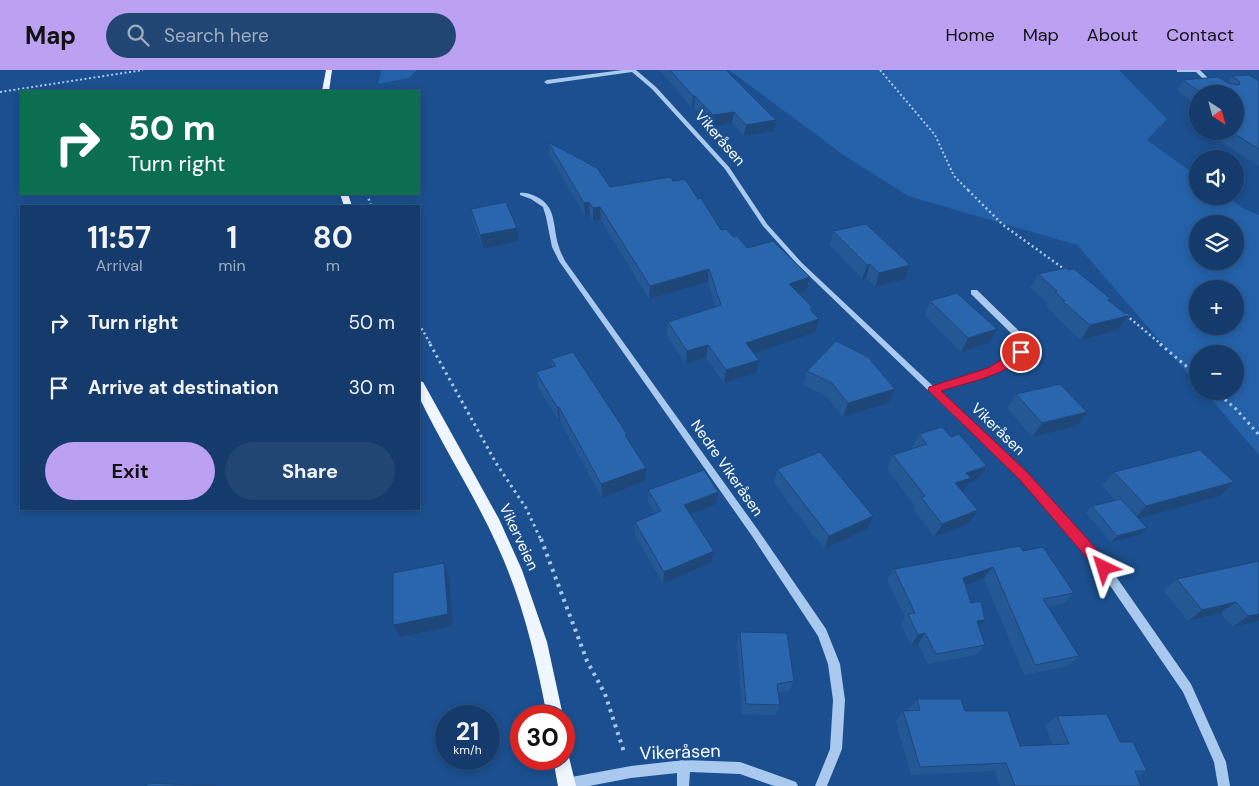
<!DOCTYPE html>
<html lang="en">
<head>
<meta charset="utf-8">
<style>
	:root { --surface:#143b6b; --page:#214673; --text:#f1f3f6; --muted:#9dadc1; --line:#33557e; --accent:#bca0f2 }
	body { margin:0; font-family:"DM Sans",sans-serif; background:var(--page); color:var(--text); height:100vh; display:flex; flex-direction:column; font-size:19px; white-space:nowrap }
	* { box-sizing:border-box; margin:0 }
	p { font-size:16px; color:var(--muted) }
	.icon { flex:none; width:28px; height:28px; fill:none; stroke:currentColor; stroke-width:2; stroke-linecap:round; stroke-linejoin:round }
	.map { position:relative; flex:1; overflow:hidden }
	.details { position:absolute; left:20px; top:135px; width:400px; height:305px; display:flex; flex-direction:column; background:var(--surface); border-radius:0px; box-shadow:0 2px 8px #0003,0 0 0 1px var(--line) }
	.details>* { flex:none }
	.guide { position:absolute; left:20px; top:20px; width:400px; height:105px; border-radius:0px; box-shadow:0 2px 8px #0003,0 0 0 1px var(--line); background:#0b6e4f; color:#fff; overflow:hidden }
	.needle { width:32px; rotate:144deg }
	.buttons { position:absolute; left:1189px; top:15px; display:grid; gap:10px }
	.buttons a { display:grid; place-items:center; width:55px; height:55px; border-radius:50%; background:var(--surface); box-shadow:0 2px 8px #0003,0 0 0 1px var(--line); font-size:25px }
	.speed { position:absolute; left:435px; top:635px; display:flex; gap:10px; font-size:25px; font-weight:700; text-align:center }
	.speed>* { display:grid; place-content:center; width:65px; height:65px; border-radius:50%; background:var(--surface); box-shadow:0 2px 8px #0003,0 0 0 1px var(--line); line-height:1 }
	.speed small { font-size:12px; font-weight:400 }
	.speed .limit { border:8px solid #d22; background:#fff; color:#111 }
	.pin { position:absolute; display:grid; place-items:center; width:42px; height:42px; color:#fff; margin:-21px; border:2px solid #fff; border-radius:50%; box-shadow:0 1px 5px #0007 }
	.me { position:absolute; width:55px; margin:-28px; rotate:319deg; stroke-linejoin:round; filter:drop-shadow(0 0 4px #0008) }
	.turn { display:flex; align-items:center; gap:18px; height:105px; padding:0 25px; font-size:22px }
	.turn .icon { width:65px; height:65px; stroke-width:2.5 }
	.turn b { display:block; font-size:35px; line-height:42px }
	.eta { display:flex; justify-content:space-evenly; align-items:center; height:85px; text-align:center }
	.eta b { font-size:30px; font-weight:700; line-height:35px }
	.primary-button { display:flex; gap:10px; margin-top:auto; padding:10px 25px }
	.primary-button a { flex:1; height:58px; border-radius:30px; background:var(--accent); color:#111; font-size:20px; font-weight:700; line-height:58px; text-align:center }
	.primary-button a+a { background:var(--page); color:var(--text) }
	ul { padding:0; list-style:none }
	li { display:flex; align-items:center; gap:15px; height:65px; padding:0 25px }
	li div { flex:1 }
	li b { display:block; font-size:19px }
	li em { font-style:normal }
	header { display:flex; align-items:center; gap:30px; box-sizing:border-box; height:70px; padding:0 25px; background:var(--accent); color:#111 }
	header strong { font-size:24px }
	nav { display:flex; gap:28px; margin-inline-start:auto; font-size:18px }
	.search { width:350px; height:45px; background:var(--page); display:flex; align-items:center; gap:12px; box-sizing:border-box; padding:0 18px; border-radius:28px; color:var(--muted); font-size:19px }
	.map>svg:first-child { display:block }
</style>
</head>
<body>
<header>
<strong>Map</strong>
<div class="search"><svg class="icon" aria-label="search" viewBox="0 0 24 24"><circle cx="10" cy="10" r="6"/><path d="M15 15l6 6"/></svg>Search here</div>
<nav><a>Home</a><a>Map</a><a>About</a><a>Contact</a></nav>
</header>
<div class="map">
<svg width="1259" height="716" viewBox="0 0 1259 716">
	<rect width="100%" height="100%" fill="#1b4f8f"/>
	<!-- green -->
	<g fill="#2461a8" fill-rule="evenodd">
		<polygon points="382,0 417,0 409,8 378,14"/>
		<path d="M729,0H1119L1167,49L1147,70L1197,106L1198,126H1226L1244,139L1259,145V385L1204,321H1235V284H1198L1197,314L1077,175L908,126L842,84ZM1198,154H1235V191H1198ZM1198,219H1235V256H1198Z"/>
	</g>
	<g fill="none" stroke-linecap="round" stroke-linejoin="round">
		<!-- path-far3 -->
		<g stroke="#a9c9ee" stroke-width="2" stroke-dasharray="2 2.5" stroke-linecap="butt">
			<polyline points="880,0 935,65 954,106 970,122"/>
			<polyline points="0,22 143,0"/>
		</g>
		<!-- path-far2 -->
		<g stroke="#a9c9ee" stroke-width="2.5" stroke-dasharray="2 3" stroke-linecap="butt">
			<polyline points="968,120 1003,155 1067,201"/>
			<polyline points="367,124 371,136"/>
			<polyline points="1126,245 1162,275"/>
			<polyline points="419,254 431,275"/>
		</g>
		<!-- path-far1 -->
		<g stroke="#a9c9ee" stroke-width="3" stroke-dasharray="2.5 4" stroke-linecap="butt">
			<polyline points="430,274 496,393 526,438 541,470"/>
			<polyline points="1160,274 1198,306"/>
			<polyline points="1215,321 1236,339 1259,365"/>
		</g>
		<!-- path -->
		<polyline stroke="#a9c9ee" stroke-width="4" stroke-dasharray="3 5" stroke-linecap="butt" points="541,469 587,591 605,624 624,682"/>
		<!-- minor -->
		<g fill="#a9c9ee" fill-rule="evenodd">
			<path d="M622,0H636L656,17L729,97L767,154L802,193L934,317L987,299L1017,281L1015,267L971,224V220H977L1022,264L1025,282C1006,304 966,313 939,321L1027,404L1108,495L1191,614L1226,692L1230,716H1218L1214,692L1183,622L1100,501L1021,410L798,195L763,156L725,99L652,19L632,2L547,14L544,12L547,10Z"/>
			<path d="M1177,0H1200L1207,7L1232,24C1219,24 1205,11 1196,2H1177Z"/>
			<path d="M520,123C525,122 530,124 535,126C558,136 552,157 559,177C560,182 563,186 565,191L758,460L826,559L840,594L845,630L842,679L827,716H815L830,679L833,630L828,594L818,566L752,466L559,191L552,177L546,147L543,137L531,129L520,125Z"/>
			<polygon points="684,690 740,692 796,712 798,716 774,716 740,704 690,702 689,716 677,716 677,703 631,708 589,716 561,716 560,714 562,710 566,708 631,696"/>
		</g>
		<!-- major -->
		<g fill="#f0f6ff" fill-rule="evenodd">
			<polygon points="326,0 332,0 329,21 322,21"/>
			<polygon points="340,124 348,124 352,136 344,136"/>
			<path d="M419,311L423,312L499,449L522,500L547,572L563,646H547C536,587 522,529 497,475C474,424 443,377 419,327Z"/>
			<polygon points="564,681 568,683 576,716 558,716 553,689 564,689"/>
		</g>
	</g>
	<!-- wall -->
	<g fill="#245895">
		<polygon points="660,0 726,0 774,61 744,66 732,53 712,57 694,37 692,38"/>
		<polygon points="1232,6 1259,11 1259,96 1206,62 1235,61 1235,24 1198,24 1198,35 1177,21 1183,10 1228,13"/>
		<polygon points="548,72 610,117 673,111 698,129 721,160 733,167 747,178 810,207 807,220 799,223 812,242 819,249 816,262 753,283 756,303 724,313 706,288 686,294 667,266 668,252 715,237 708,212 649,229 601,150 593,151 590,145 585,146 549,84"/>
		<polygon points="471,139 519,171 483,179 473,153"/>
		<polygon points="833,161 910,195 905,209 875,217 866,208 862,209 830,175"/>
		<polygon points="1038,204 1110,231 1128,246 1118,260 1081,270 1054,245 1055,244 1046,236 1048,234 1030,218"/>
		<polygon points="930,231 989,273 961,282 925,245"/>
		<polygon points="551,289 627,368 646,398 645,411 602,428 560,351 559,351 538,317 536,302 552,297"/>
		<polygon points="807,301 895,319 889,333 843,347 827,327 803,315"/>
		<polygon points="1016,324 1087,342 1077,356 1032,367 1007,338"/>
		<polygon points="919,364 951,367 987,396 978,410 968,413 963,422 978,440 970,453 934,467 914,440 916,437 887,399 893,385 913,379 912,378"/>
		<polygon points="777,399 867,459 824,479 774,413"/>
		<polygon points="1114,402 1220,426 1139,448 1147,458 1141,465 1111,472 1086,443 1092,436 1115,430 1102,415"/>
		<polygon points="648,420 716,434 690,444 712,492 663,514 635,464 635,452 655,444 648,432"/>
		<polygon points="1023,481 1074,523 1063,534 1048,537 1079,586 1068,596 1024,605 984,508 965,515 985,575 976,585 928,594 918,574 911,575 901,555 905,547 887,510 894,499"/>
		<polygon points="1259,491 1259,551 1233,557 1221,543 1188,551 1163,520 1177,509"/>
		<polygon points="740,562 794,611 789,621 778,623 780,635 775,645 742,644 737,573"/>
		<polygon points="917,629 965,641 1020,676 1053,675 1045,655 1057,646 1120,672 1147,701 1137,706 1141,716 1000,716 995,701 911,705 896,651 903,641 909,641 909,639"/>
	</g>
	<!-- shaded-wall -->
	<g fill="#1d4779">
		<polygon points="693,26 695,26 694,37 692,38"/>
		<polygon points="734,42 732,53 712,57 713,45"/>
		<polygon points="776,50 774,61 744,66 746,55"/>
		<polygon points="589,132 590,145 585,146 584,133"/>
		<polygon points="600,137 601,150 593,151 593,138"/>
		<polygon points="517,158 519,171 483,179 480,165"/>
		<polygon points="870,194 866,208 862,209 867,195"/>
		<polygon points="910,195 905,209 875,217 879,203"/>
		<polygon points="709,199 708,212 649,229 650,216"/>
		<polygon points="810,207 807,220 787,227 789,214"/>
		<polygon points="1128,246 1118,260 1081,270 1090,255"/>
		<polygon points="819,249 816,262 743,287 746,273"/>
		<polygon points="997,259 989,273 961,282 968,268"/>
		<polygon points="708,275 706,288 686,294 687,281"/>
		<polygon points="759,290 756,303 724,313 726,300"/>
		<polygon points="895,319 889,333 843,347 848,333"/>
		<polygon points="557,337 559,337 560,351 559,351"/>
		<polygon points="1087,342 1077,356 1032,367 1042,353"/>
		<polygon points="987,396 978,410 968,413 963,422 955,413 966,403"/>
		<polygon points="646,398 645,411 602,428 601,414"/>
		<polygon points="1234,412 1220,426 1133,450 1146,436"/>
		<polygon points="718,422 716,434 683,447 684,435"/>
		<polygon points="978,440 970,453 934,467 942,454"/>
		<polygon points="873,446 867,459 824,479 829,466"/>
		<polygon points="1147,458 1141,465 1111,472 1117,466"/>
		<polygon points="714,481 712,492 663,514 664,502"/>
		<polygon points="444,493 449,506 453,556 400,567 393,555"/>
		<polygon points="993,497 984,508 955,519 963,508"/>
		<polygon points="1236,532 1221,543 1188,551 1202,540"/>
		<polygon points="1259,544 1259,551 1233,557 1248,546"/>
		<polygon points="985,550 976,560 977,551"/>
		<polygon points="925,563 918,574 911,575 918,565"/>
	</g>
	<!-- building -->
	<g fill="#2a66ad" stroke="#1d4779">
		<polygon points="670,0 726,0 776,50 746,55 734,42 713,45 695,26 693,26"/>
		<polygon points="1249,5 1259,11 1259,79 1230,61 1235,61 1235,24 1203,24 1183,10 1218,7 1228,13 1239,15 1240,12 1232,6"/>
		<polygon points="548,72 597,98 610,117 671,107 673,111 685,109 698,129 701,128 721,160 726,159 733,167 737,166 747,178 773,171 810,207 789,214 813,238 810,239 819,249 746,273 759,290 726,300 708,275 687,281 668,252 721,235 709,199 650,216 600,137 593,138 589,132 584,133"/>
		<polygon points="506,132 517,158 480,165 471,139"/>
		<polygon points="866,154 910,195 879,203 870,194 867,195 833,161"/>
		<polygon points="1066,198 1069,200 1074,199 1111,229 1108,230 1128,246 1090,255 1062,231 1065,231 1055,222 1057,221 1038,204"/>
		<polygon points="957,223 997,259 968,268 930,231"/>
		<polygon points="836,271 868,287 895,319 848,333 832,313 807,301"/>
		<polygon points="573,282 627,364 625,365 646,398 601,414 559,337 557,337 536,302 556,296 551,289"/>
		<polygon points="1060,314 1087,342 1042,353 1016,324"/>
		<polygon points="942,357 951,367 959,364 987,396 966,403 971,408 955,413 978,440 942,454 921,427 925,426 893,385 927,374 919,364"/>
		<polygon points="1200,380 1234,412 1146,436 1114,402"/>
		<polygon points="820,382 873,446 829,466 777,399"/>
		<polygon points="704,400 718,422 684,435 714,481 664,502 635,452 661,441 648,420"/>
		<polygon points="1121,429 1147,458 1117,466 1092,436"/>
		<polygon points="1020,476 1023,481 1043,477 1074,523 1043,529 1079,586 1035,595 993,497 963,508 971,533 981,531 985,550 977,551 985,575 936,584 925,563 918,565 908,544 915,543 894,499"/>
		<polygon points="1259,491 1259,544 1248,546 1236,532 1202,540 1177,509"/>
		<polygon points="444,493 448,544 393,555 393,503"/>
		<polygon points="740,562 787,563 794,611 777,614 780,635 746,634"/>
		<polygon points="917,629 961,629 965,641 1008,641 1020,676 1069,674 1057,646 1107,644 1120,672 1133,672 1147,701 1135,701 1141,716 1015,716 1006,693 920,697 903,641 920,640"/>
		<polygon points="148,713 216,716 146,716"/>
	</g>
	<!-- route -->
	<path fill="#e11d48" stroke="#92132f" d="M1021,278L1026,282C1008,306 968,312 941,321L1028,403L1109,493L1111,498L1109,502L1104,504L1099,502L1020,410L928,320L929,317L988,298Z"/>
	<g text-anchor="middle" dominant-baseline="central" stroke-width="5" stroke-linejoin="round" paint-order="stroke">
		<!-- street labels -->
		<g font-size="15" fill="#fff" stroke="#1b4f8f">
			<text transform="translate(720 68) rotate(49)">Vikeråsen</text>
			<text transform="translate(998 359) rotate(44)">Vikeråsen</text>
			<text transform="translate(727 398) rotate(55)">Nedre Vikeråsen</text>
			<text transform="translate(519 467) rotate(65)">Vikerveien</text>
		</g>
		<!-- near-street labels -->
		<g font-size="18" fill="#fff" stroke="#1b4f8f">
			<text transform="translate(680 682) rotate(-2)">Vikeråsen</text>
		</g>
	</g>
</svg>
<div class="buttons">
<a><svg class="needle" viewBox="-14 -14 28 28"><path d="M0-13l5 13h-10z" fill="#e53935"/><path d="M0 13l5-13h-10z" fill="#9dadc1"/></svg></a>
<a><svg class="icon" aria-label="sound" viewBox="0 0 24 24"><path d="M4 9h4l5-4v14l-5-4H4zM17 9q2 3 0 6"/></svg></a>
<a><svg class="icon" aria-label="layers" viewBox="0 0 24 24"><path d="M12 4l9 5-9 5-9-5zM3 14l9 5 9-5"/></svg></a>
<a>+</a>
<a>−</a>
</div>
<div class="speed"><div>21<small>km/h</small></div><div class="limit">30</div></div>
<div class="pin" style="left:1021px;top:282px;background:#d93025"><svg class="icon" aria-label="arrive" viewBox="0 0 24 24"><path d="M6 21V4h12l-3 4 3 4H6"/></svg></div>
<svg class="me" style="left:1104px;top:498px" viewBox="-20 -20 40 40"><path d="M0-17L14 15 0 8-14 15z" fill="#e11d48" stroke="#fff" stroke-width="4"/></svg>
<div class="guide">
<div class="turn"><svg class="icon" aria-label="right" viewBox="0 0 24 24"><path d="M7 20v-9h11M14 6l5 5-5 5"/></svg><div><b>50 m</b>Turn right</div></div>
</div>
<section class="details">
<div class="eta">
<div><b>11:57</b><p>Arrival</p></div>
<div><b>1</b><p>min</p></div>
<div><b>80</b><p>m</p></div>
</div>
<ul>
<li><svg class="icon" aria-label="right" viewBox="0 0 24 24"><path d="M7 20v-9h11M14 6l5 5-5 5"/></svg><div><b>Turn right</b></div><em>50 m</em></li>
<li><svg class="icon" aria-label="arrive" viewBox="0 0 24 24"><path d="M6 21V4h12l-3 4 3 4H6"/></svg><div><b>Arrive at destination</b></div><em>30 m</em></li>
</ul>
<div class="primary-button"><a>Exit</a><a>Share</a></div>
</section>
</div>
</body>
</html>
